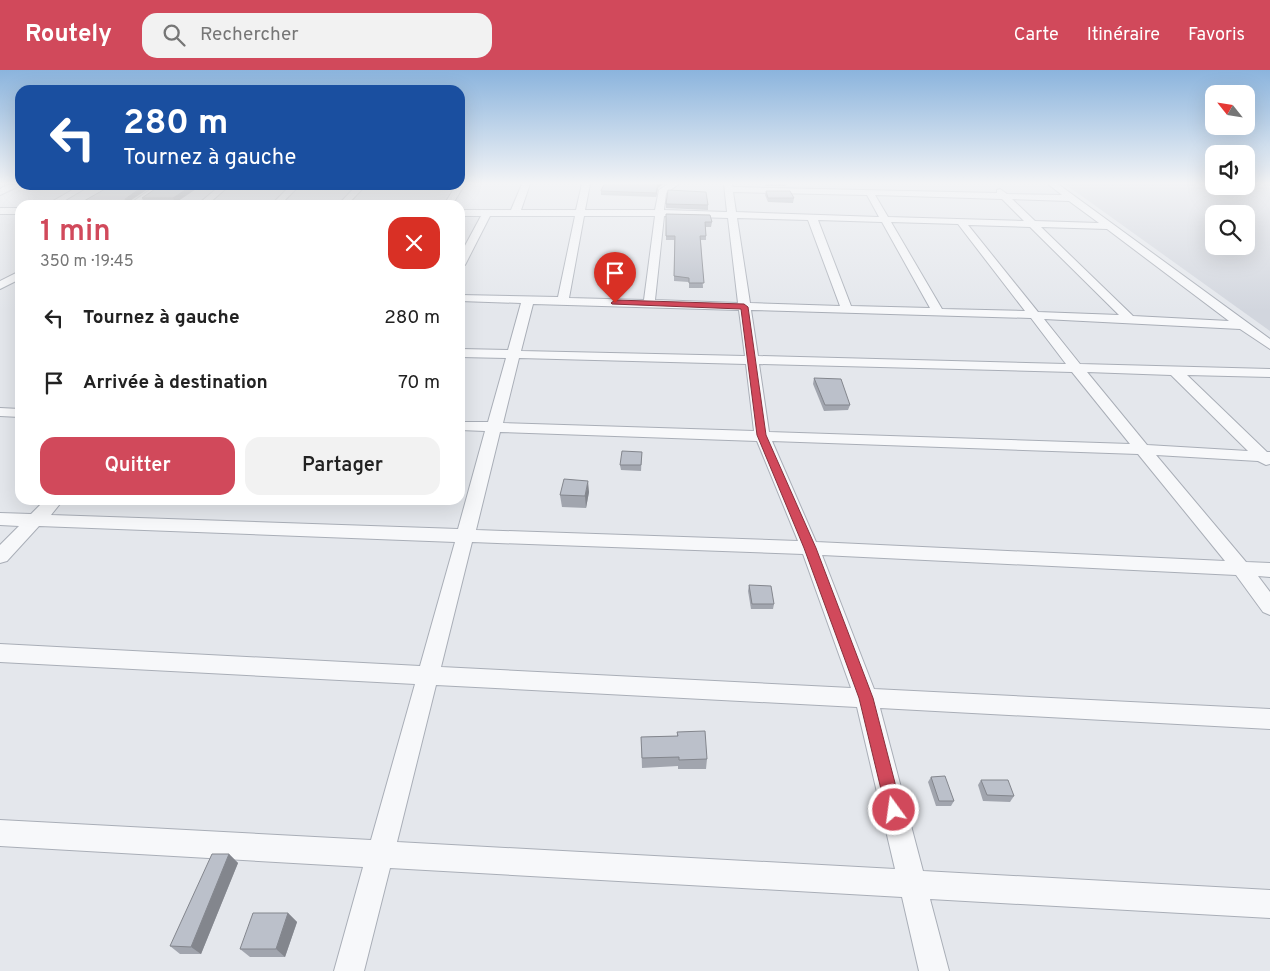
<!DOCTYPE html>
<html lang="fr">
<head>
<meta charset="utf-8">
<style>
	:root { --surface:#fff; --page:#f2f2f2; --text:#222; --muted:#767676; --accent:#d1495b }
	body { margin:0; font-family:Overpass,sans-serif; background:var(--page); color:var(--text); height:100vh; display:flex; flex-direction:column; font-size:19px; white-space:nowrap }
	* { box-sizing:border-box; margin:0 }
	p { font-size:16px; color:var(--muted) }
	.icon { flex:none; width:28px; height:28px; fill:none; stroke:currentColor; stroke-width:2; stroke-linecap:round; stroke-linejoin:round }
	.map { position:relative; flex:1; overflow:hidden }
	.side { position:absolute; left:15px; top:130px; width:450px; height:305px; display:flex; flex-direction:column; background:var(--surface); border-radius:15px; box-shadow:0 5px 20px #0002 }
	.side>* { flex:none }
	.guide { position:absolute; left:15px; top:15px; width:450px; height:105px; border-radius:15px; box-shadow:0 5px 20px #0002; background:#1a4fa0; color:#fff; overflow:hidden }
	.needle { width:32px; rotate:300deg }
	.fabs { position:absolute; left:1205px; top:15px; display:grid; gap:10px }
	.fabs a { display:grid; place-items:center; width:50px; height:50px; border-radius:10px; background:var(--surface); box-shadow:0 5px 20px #0002; font-size:25px }
	.pin { position:absolute; display:grid; place-items:center; width:42px; height:42px; color:#fff; margin:-51px -21px; border-radius:50% 50% 50% 0; rotate:-45deg; box-shadow:0 0 5px #0007 }
	.pin .icon { rotate:45deg }
	.me { position:absolute; width:55px; margin:-28px; rotate:346deg; stroke-linejoin:round; filter:drop-shadow(0 0 4px #0008) }
	.turn { display:flex; align-items:center; gap:18px; height:105px; padding:0 25px; font-size:22px }
	.turn .icon { width:65px; height:65px; stroke-width:2.5 }
	.turn b { display:block; font-size:35px; line-height:42px }
	.round { display:grid; place-items:center; flex:none; width:52px; height:52px; border-radius:15px; background:var(--page) }
	.headline { display:flex; align-items:center; justify-content:space-between; height:85px; padding:0 25px }
	h1 { font-size:30px; font-weight:600; line-height:38px; color:var(--accent) }
	.action { display:flex; gap:10px; margin-top:auto; padding:10px 25px }
	.action a { flex:1; height:58px; border-radius:15px; background:var(--accent); color:#fff; font-size:20px; font-weight:600; line-height:58px; text-align:center }
	.action a+a { background:var(--page); color:var(--text) }
	ul { padding:0; list-style:none }
	li { display:flex; align-items:center; gap:15px; height:65px; padding:0 25px }
	li div { flex:1 }
	li b { display:block; font-size:19px }
	li em { font-style:normal }
	header { display:flex; align-items:center; gap:30px; box-sizing:border-box; height:70px; padding:0 25px; background:var(--accent); color:#fff }
	header strong { font-size:24px }
	nav { display:flex; gap:28px; margin-inline-start:auto; font-size:18px }
	.search { width:350px; height:45px; background:var(--page); display:flex; align-items:center; gap:12px; box-sizing:border-box; padding:0 18px; border-radius:15px; color:var(--muted); font-size:19px }
	.map>svg:first-child { display:block }
</style>
</head>
<body>
<header>
<strong>Routely</strong>
<div class="search"><svg class="icon" aria-label="search" viewBox="0 0 24 24"><circle cx="10" cy="10" r="6"/><path d="M15 15l6 6"/></svg>Rechercher</div>
<nav><a>Carte</a><a>Itinéraire</a><a>Favoris</a></nav>
</header>
<div class="map">
<svg width="1270" height="901" viewBox="0 0 1270 901">
	<rect width="100%" height="100%" fill="#e4e7ec"/>
	<!-- built -->
	<path fill="#d2d6de" fill-rule="evenodd" d="M1065,114H1214V116L1270,114V261ZM1214,144H1246V176H1214Z"/>
	<g fill="none" stroke-linecap="round" stroke-linejoin="round">
		<defs>
			<g id="minor">
				<polygon points="9,114 21,115 0,125 0,119"/>
				<polygon points="465,114 452,135 444,135 456,115"/>
				<path d="M522,114H530L521,140H576L582,114H590L585,140H655L659,120L668,114H679L666,123L664,140L727,142L724,114H732L733,117L997,123V120L1000,119L1007,124L1062,125L1048,114H1058L1270,269V279L1240,259L1044,249L1080,294L1270,299V307L1187,305L1267,382H1270V394L1266,395L1258,391L1156,385L1246,492L1270,493V507L1258,506L1270,522V545L1263,542L1236,505L822,485L874,619L1270,639V659L880,638L923,801L1270,820V848L930,829L949,901H919L902,827L390,798L364,901H334L363,797L0,776V750L371,770L415,614L0,592V574L420,596L455,472L39,456L7,491L0,493V475L19,456L0,455V443L31,444L45,430H63L51,445L458,459L485,361L460,360V352H488L506,288L460,287V279L508,280L521,233L460,231V225L558,227L575,146H490L465,195L460,198V185L481,146H460V140H511ZM733,122L867,125L879,147L736,142ZM875,125L1002,129L1024,151L888,147ZM1012,129L1069,131L1099,153L1035,151ZM584,146H655L644,230L569,228ZM664,146L728,148L738,233L655,230ZM737,148L808,150L840,236L750,233ZM818,150L882,152L930,238L851,236ZM891,152L958,154L1025,241L942,239ZM968,155L1030,157L1119,245L1038,242ZM1041,157L1107,159L1229,251L1133,246ZM533,234L739,240L745,286L521,281ZM751,240L1031,248L1066,294L758,286ZM519,288L746,294L754,361L503,353ZM759,294L1072,302L1130,374L769,362ZM1087,302L1171,305L1248,381L1147,375ZM500,362L757,371L798,471L476,460ZM772,371L1138,384L1225,491L816,472ZM472,472L803,484L851,618L441,597ZM436,615L857,637L895,799L397,772Z"/>
				<polygon points="81,115 91,115 57,135 46,135"/>
				<polygon points="157,115 167,115 138,135 128,135"/>
				<polygon points="221,115 230,115 207,135 197,135"/>
				<polygon points="291,115 300,115 280,135 271,135"/>
				<polygon points="357,115 366,115 347,135 338,135"/>
				<rect x="0" y="138" width="20" height="6"/>
				<polygon points="20,201 20,209 0,219 0,211"/>
				<polygon points="0,338 20,339 20,347 0,346"/>
			</g>
		</defs>
		<!-- minor casing -->
		<use href="#minor" stroke="#a9aeb7" stroke-width="2"/>
		<!-- minor -->
		<use href="#minor" fill="#f7f8fa" fill-rule="evenodd"/>
	</g>
	<!-- wall -->
	<g fill="#a1a5ae">
		<rect x="765" y="114" width="21" height="2"/>
		<polygon points="161,115 202,115 175,133 144,133 142,128"/>
		<polygon points="658,118 656,127 601,125 601,121"/>
		<polygon points="766,121 794,128 793,133 768,132 765,125"/>
		<polygon points="666,134 708,135 708,140 666,138"/>
		<polygon points="666,144 712,152 711,157 706,157 706,170 701,170 703,218 689,218 689,212 674,211 674,170 666,170"/>
		<polygon points="814,308 850,335 848,340 824,341 813,314"/>
		<polygon points="642,382 641,401 621,400 620,395"/>
		<polygon points="589,422 586,438 562,437 560,425"/>
		<polygon points="749,515 774,534 773,539 751,539 748,521"/>
		<polygon points="677,662 707,689 706,699 678,699 678,696 642,698 641,667 677,666"/>
		<polygon points="931,707 954,731 951,736 936,736 928,712"/>
		<polygon points="981,710 1014,726 1010,732 983,731 978,715"/>
		<polygon points="229,784 238,793 201,884 180,884 170,876"/>
		<polygon points="288,843 297,852 285,887 250,887 240,879"/>
	</g>
	<!-- shaded-wall -->
	<g fill="#83868d">
		<polygon points="658,114 663,114 658,118 656,127 656,123"/>
		<polygon points="145,115 154,115 127,133 125,129"/>
		<polygon points="193,115 202,115 175,133 173,128"/>
		<polygon points="588,411 589,422 586,438 585,426"/>
		<polygon points="229,784 238,793 201,884 191,877"/>
		<polygon points="288,843 297,852 285,887 276,879"/>
	</g>
	<!-- building -->
	<g fill="#bbc0ca" stroke="#83868d">
		<polygon points="604,114 658,114 656,123 601,121"/>
		<polygon points="112,115 145,115 125,129 126,132 121,135 77,135"/>
		<polygon points="161,115 193,115 173,128 142,128"/>
		<polygon points="668,120 706,122 708,135 666,134"/>
		<polygon points="766,121 790,121 794,128 768,128"/>
		<polygon points="666,144 710,145 712,152 705,152 706,166 700,166 704,213 689,213 689,208 674,206 675,166 666,166"/>
		<polygon points="814,308 841,309 850,335 825,335"/>
		<polygon points="622,381 642,382 641,395 620,395"/>
		<polygon points="564,409 588,411 585,426 560,425"/>
		<polygon points="749,515 771,516 774,534 752,534"/>
		<polygon points="705,661 707,689 679,690 679,687 642,688 641,667 678,666 677,662"/>
		<polygon points="945,706 954,731 939,731 931,707"/>
		<polygon points="981,710 1008,710 1014,726 987,725"/>
		<polygon points="212,784 229,784 191,877 170,876"/>
		<polygon points="253,843 288,843 276,879 240,879"/>
	</g>
	<!-- sky -->
	<linearGradient id="sky" x2="0" y2="1"><stop stop-color="#8bb4dd"/><stop offset="0.47" stop-color="#f3f4f6"/><stop offset="1" stop-color="#f3f4f6" stop-opacity="0"/></linearGradient>
	<rect width="1270" height="241" fill="url(#sky)"/>
	<!-- route -->
	<polygon fill="#d1495b" stroke="#882f3b" points="615,230 744,234 748,237 766,365 816,478 873,628 902,740 900,745 894,748 888,745 886,740 859,628 804,478 757,365 741,239 612,234 611,233"/>
</svg>
<div class="fabs">
<a><svg class="needle" viewBox="-14 -14 28 28"><path d="M0-13l5 13h-10z" fill="#e53935"/><path d="M0 13l5-13h-10z" fill="#767676"/></svg></a>
<a><svg class="icon" aria-label="sound" viewBox="0 0 24 24"><path d="M4 9h4l5-4v14l-5-4H4zM17 9q2 3 0 6"/></svg></a>
<a><svg class="icon" aria-label="search" viewBox="0 0 24 24"><circle cx="10" cy="10" r="6"/><path d="M15 15l6 6"/></svg></a>
</div>
<div class="pin" style="left:615px;top:233px;background:#d93025"><svg class="icon" aria-label="arrive" viewBox="0 0 24 24"><path d="M6 21V4h12l-3 4 3 4H6"/></svg></div>
<svg class="me" style="left:894px;top:740px" viewBox="-20 -20 40 40"><circle r="17" fill="#d1495b" stroke="#fff" stroke-width="3"/><path d="M0-11L8 9 0 5-8 9z" fill="#fff"/></svg>
<div class="guide">
<div class="turn"><svg class="icon" aria-label="left" viewBox="0 0 24 24"><path d="M17 20v-9H6M10 6l-5 5 5 5"/></svg><div><b>280 m</b>Tournez à gauche</div></div>
</div>
<section class="side">
<div class="headline"><div><h1>1 min</h1><p>350 m · 19:45</p></div><a class="round" style="background:#d93025;color:#fff"><svg class="icon" aria-label="close" viewBox="0 0 24 24"><path d="M6 6l12 12M18 6L6 18"/></svg></a></div>
<ul>
<li><svg class="icon" aria-label="left" viewBox="0 0 24 24"><path d="M17 20v-9H6M10 6l-5 5 5 5"/></svg><div><b>Tournez à gauche</b></div><em>280 m</em></li>
<li><svg class="icon" aria-label="arrive" viewBox="0 0 24 24"><path d="M6 21V4h12l-3 4 3 4H6"/></svg><div><b>Arrivée à destination</b></div><em>70 m</em></li>
</ul>
<div class="action"><a>Quitter</a><a>Partager</a></div>
</section>
</div>
</body>
</html>
